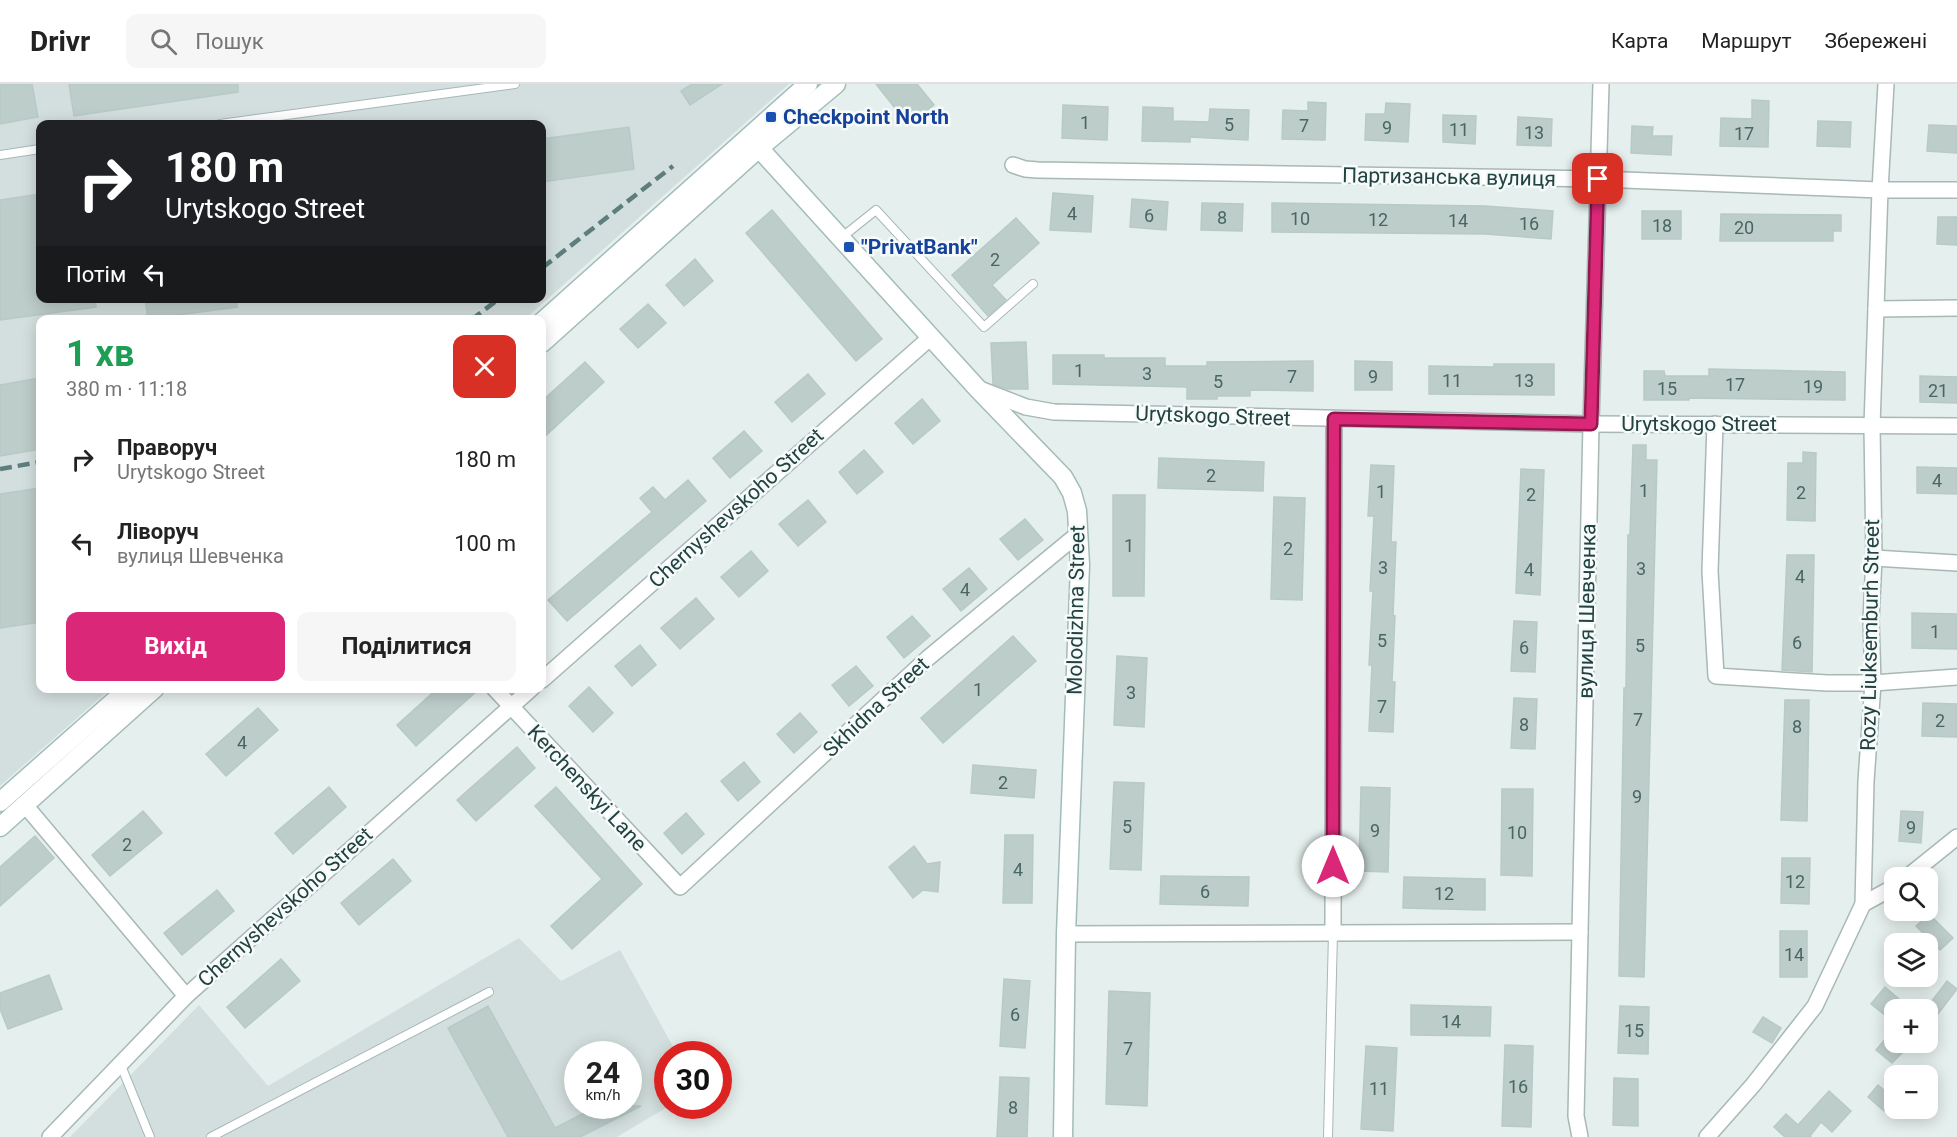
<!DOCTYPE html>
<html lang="uk">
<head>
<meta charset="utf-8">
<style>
	:root { --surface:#fff; --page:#f6f6f6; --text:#222; --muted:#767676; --line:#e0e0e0; --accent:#db2777 }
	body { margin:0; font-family:Roboto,sans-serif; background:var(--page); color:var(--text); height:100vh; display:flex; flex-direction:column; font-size:22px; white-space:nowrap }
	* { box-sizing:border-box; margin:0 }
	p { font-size:20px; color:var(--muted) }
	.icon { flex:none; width:33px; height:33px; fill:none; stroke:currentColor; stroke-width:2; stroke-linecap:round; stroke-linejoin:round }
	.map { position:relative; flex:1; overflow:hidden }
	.side { position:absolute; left:36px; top:231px; width:510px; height:378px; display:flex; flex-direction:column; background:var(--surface); border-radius:12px; box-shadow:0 3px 15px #0003 }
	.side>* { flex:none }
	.top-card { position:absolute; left:36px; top:36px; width:510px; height:183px; border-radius:12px; box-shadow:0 3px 15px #0003; background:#202124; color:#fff; overflow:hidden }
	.buttons { position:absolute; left:1884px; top:783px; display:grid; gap:12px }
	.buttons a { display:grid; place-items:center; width:54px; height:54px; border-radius:12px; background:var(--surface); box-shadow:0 3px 15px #0003; font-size:30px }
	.speed { position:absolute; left:564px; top:957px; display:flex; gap:12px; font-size:30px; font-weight:700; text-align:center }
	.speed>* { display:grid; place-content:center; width:78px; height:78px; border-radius:50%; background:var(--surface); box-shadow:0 3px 15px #0003; line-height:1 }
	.speed small { font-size:15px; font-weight:400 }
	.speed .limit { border:9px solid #d22; background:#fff; color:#111 }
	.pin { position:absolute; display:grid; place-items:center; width:51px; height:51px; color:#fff; margin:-26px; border-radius:12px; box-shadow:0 3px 9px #0006 }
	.me { position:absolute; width:66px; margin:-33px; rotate:0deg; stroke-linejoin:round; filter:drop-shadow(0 0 4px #0008) }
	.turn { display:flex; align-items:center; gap:21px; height:126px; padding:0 30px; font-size:27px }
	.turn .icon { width:78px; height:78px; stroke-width:2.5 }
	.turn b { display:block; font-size:42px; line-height:51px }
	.then { display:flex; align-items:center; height:57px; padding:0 30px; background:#0003; gap:12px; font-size:22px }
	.round { display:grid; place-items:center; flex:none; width:63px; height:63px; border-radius:12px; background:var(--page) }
	.headline { display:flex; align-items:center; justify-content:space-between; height:102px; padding:0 30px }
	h1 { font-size:36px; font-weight:700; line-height:45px; color:#1e9e55 }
	.button { display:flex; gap:12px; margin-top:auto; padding:12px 30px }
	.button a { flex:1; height:69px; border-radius:12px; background:var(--accent); color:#fff; font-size:24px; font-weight:700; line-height:69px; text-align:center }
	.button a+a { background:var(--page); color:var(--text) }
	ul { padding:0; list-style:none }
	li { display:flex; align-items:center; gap:18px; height:84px; padding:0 30px }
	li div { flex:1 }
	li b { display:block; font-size:22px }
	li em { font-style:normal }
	header { display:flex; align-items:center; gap:36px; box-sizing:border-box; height:84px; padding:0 30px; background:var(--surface); border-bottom:2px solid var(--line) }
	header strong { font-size:28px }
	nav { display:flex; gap:33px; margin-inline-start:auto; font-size:21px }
	.search { width:420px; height:54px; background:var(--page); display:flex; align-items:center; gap:15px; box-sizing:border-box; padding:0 21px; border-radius:12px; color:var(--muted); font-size:22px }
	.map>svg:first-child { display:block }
</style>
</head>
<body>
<header>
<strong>Drivr</strong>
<div class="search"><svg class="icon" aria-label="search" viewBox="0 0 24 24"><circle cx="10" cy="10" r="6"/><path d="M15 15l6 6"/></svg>Пошук</div>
<nav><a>Карта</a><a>Маршрут</a><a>Збережені</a></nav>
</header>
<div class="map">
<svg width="1957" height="1053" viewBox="0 0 1957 1053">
	<rect width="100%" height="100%" fill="#e5efed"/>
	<!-- built -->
	<g fill="#d3dfde" fill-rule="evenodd">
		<path d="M0,0H789L525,235L40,236V604L110,605L0,702ZM40,40H542V214H40Z"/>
		<path d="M519,854L561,897L620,866L677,970H668L669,1022L617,1053H70L199,921L268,1002ZM578,970H628V1022H578Z"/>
	</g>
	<!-- building -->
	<g fill="#bdcdca" stroke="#b7cac6" stroke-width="1.5">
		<polygon points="0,0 32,0 38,33 0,40"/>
		<polygon points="69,0 238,0 238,8 74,32"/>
		<polygon points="692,0 722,0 690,21 681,7"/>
		<polygon points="876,0 917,0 934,21 909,42"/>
		<polygon points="1752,16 1769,17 1768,63 1720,62 1721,34 1752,35"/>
		<polygon points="1308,18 1326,19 1325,56 1282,55 1283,26 1308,27"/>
		<polygon points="1386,19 1410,20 1408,58 1365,56 1366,30 1385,30"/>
		<polygon points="1063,21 1108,23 1107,56 1062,54"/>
		<polygon points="1143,23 1173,24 1173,37 1209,38 1210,25 1249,26 1248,56 1190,53 1190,58 1142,57"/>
		<polygon points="1443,31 1476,32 1475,60 1443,58"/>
		<polygon points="1518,33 1552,35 1551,62 1517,61"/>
		<polygon points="1818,37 1851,38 1850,63 1817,62"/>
		<polygon points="1929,41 1957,42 1957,69 1927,67"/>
		<polygon points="1632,42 1653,43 1652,52 1672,52 1671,71 1631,69"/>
		<polygon points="629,43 634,85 542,98 542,55"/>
		<polygon points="1053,109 1093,112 1091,148 1050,146"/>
		<polygon points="40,110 40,214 95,214 96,223 0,236 0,116"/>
		<polygon points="1132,115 1168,118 1166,146 1130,143"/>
		<polygon points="1202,119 1243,120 1242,147 1201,146"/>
		<polygon points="1272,119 1485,122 1553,127 1551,155 1485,150 1272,148"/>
		<polygon points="772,126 882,255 856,277 746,149"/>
		<rect x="1642" y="127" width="39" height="28"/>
		<polygon points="1721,130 1841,131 1841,147 1833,147 1833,157 1720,157"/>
		<polygon points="1938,133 1957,133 1957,161 1937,160"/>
		<polygon points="1016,134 1039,159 992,201 1006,216 988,232 952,191"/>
		<polygon points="695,175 713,197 684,222 666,201"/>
		<polygon points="145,214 236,214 237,223 148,235"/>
		<polygon points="648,220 666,239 638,264 620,245"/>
		<polygon points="1026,258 1028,305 1007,305 993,300 991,259"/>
		<polygon points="1053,271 1104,271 1104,274 1165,274 1165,282 1207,282 1207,278 1313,277 1313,307 1250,306 1250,312 1217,312 1217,315 1187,315 1187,303 1053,300"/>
		<polygon points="1355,277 1392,278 1392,306 1355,306"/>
		<polygon points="585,278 604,298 542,355 542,317"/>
		<polygon points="1494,280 1554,280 1554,311 1429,310 1429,282 1494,283"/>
		<polygon points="1709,285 1845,288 1845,316 1689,314 1689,316 1644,316 1644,287 1664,287 1665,292 1709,292"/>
		<polygon points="808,290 825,310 792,338 775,318"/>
		<polygon points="1920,292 1957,293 1957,319 1920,318"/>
		<polygon points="40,294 40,365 0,372 0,301"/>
		<polygon points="922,315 940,337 913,360 895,339"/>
		<polygon points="744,347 762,367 730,394 713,374"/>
		<polygon points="1633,361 1646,361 1646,376 1657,376 1644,893 1619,892 1624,604 1626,604 1628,451 1630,451"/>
		<polygon points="864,366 883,388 857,410 839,388"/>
		<polygon points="1803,368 1816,369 1815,437 1787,436 1788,379 1803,379"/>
		<polygon points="1159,374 1264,378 1263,407 1158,404"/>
		<polygon points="1371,381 1394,382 1391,458 1396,458 1393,531 1395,532 1392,598 1395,598 1393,648 1369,647 1372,581 1369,581 1373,507 1370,507 1374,432 1368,432"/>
		<polygon points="1917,383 1957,384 1957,410 1917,409"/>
		<polygon points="1521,385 1544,386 1540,511 1516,509"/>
		<polygon points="688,396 706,417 567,537 548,516 652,428 640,414 653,403 665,416"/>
		<polygon points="40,404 40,538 0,544 0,410"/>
		<polygon points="1113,411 1145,411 1144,512 1113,512"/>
		<polygon points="1274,413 1305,414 1302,516 1271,515"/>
		<polygon points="808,416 826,438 798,462 779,440"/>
		<polygon points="1025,435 1043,456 1018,476 1000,455"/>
		<polygon points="751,467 768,487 739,513 721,493"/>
		<polygon points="1787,471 1814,471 1812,588 1782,586"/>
		<polygon points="969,484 987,505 961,527 943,505"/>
		<polygon points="696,514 714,535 680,565 661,544"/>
		<polygon points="1912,529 1957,530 1957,565 1912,564"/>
		<polygon points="912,532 930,552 904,574 887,553"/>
		<polygon points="1514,537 1537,538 1535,588 1511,587"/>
		<polygon points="1013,552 1036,577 943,659 921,634"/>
		<polygon points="640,561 656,581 632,602 615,582"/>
		<polygon points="1117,572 1147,574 1144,643 1114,641"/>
		<polygon points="856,582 873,602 849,622 832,601"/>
		<polygon points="589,603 613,629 593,648 569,622"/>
		<polygon points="438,604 480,604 416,662 397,641"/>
		<polygon points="1514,614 1537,615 1535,665 1511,664"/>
		<polygon points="1785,616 1809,616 1807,737 1781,736"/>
		<polygon points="1923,619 1957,620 1957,653 1922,652"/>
		<polygon points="258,624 278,646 226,692 206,670"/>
		<polygon points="800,629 817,648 794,669 777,650"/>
		<polygon points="517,663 535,684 476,737 457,716"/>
		<polygon points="744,678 760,698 738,717 721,697"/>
		<polygon points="973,681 1036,686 1034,714 971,709"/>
		<polygon points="1114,698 1144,699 1141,786 1110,785"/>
		<polygon points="329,703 346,723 293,770 275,749"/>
		<polygon points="556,703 642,800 572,865 551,842 602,795 535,722"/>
		<polygon points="1361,703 1390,704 1388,788 1359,787"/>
		<polygon points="1502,705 1533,705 1532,792 1501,791"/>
		<polygon points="143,727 162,749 110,792 92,771"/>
		<polygon points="1901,727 1923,728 1921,759 1899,757"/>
		<polygon points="686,729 704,750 682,770 664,749"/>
		<polygon points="1005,751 1033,751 1032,819 1003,819"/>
		<polygon points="35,752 54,774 0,822 0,783"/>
		<polygon points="914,762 927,780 940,778 938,808 923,806 913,814 889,783"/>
		<polygon points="1782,774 1810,774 1809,820 1781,819"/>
		<polygon points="393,775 411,797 359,841 341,819"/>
		<polygon points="1161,792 1249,793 1248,822 1160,820"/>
		<polygon points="1404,793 1485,795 1485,826 1403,824"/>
		<polygon points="217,806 234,827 182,871 164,849"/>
		<polygon points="1929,830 1953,854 1940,866 1916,842"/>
		<rect x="1780" y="847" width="27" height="46"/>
		<polygon points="281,875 300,897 245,944 227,923"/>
		<polygon points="49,891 62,925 8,945 0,925 0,909"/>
		<polygon points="1004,895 1030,897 1025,964 1000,962"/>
		<polygon points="1947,897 1957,905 1928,943 1928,922"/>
		<polygon points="1885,903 1899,915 1886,932 1871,920"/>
		<polygon points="1109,907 1150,909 1147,1022 1106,1020"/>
		<polygon points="1411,921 1491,923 1490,952 1411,951"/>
		<polygon points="488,922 555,1044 598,1022 641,1022 580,1053 508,1053 448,944"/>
		<polygon points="1620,922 1649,923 1648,970 1618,969"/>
		<polygon points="1763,933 1781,944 1772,959 1753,948"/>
		<polygon points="1886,954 1903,968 1892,979 1876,966"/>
		<polygon points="1505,961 1533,962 1531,1043 1502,1042"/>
		<polygon points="1366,962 1397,964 1393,1047 1361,1045"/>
		<polygon points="1000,993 1029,994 1027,1053 997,1053"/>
		<polygon points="1614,994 1638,995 1638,1042 1613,1041"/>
		<polygon points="1878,1001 1894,1015 1884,1027 1868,1013"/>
		<polygon points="1829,1007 1851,1027 1832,1048 1821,1038 1810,1052 1811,1053 1785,1053 1774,1043 1786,1030 1798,1041"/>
	</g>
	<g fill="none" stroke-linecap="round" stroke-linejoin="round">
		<defs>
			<g id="lane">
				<polyline points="220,40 515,0"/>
				<polyline points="0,71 40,65"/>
				<polyline points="841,154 876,126 984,243 1033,200"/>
				<polyline points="120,979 150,1053"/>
				<polyline points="211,1053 489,908"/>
				<polyline points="1328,1053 1333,849"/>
			</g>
			<g id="street">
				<polyline points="1013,81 1025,85 1038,86 1598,95 1880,106 1957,106"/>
				<polyline points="1876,225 1957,224"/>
				<polyline points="977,304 1026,323 1054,328 1591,340 1957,342"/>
				<polyline points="1715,340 1710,487 1716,592 1827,599 1873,599 1957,593"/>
				<polyline points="1874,474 1957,479"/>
				<polyline points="542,596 931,253"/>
				<polyline points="494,604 680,803 928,574 1078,450"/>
				<polyline points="25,721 186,912"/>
				<polyline points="1906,794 1957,753"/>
				<polyline points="1863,820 1894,803"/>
				<polyline points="1333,849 1334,335"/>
				<polyline points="1066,850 1580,848"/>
				<polyline points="50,1053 186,912 532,604"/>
				<polyline points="1580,1053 1576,1032 1591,340 1601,0"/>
				<polyline points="1707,1053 1753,1001 1815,922 1863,820 1866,697 1873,599 1871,536 1874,474 1872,342 1880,106 1886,0"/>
			</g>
			<g id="secondary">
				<polyline points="749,53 977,304 1063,393 1072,409 1077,427 1080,481 1066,850 1063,1053"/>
				<polyline points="542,238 808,0"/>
				<polyline points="542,259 759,64 836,0"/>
				<polyline points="0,718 129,604"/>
				<polyline points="0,743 155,604"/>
			</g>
		</defs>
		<!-- lane casing -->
		<use href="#lane" stroke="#a7b8b6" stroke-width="10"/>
		<!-- street casing -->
		<use href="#street" stroke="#a7b8b6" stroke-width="18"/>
		<!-- secondary casing -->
		<use href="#secondary" stroke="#a2bcba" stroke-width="21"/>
		<!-- lane -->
		<use href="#lane" stroke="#fff" stroke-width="8"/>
		<!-- street -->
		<use href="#street" stroke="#fff" stroke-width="15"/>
		<!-- secondary -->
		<use href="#secondary" stroke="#fff" stroke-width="18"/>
		<!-- rail -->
		<g stroke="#5d7e7d" stroke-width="4.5" stroke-dasharray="12 6" stroke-linecap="butt">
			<polyline points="542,184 673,82"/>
			<polyline points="471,236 500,214"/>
			<polyline points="0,385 40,378"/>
		</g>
	</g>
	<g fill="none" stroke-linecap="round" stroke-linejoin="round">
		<defs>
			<polyline id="route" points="1333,782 1334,335 1591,340 1598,95"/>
		</defs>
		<!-- route casing -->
		<use href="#route" stroke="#8e194d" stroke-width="15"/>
		<!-- route -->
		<use href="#route" stroke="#db2777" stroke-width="10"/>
	</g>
	<!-- markers -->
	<g fill="#1a4fb4" stroke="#f6fbfa" stroke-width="2">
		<rect x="765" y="27" width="12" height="12" rx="3"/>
		<rect x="843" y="157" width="12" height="12" rx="3"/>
	</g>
	<g text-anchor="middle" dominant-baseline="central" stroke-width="5" stroke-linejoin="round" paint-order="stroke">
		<!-- number labels -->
		<g font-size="18" fill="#496664">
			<text x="1085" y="38">1</text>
			<text x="1229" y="40">5</text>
			<text x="1304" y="41">7</text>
			<text x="1387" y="43">9</text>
			<text x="1459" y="45">11</text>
			<text x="1534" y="48">13</text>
			<text x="1744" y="49">17</text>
			<text x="1072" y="129">4</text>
			<text x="1149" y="131">6</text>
			<text x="1222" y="133">8</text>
			<text x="1300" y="134">10</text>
			<text x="1378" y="135">12</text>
			<text x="1458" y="136">14</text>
			<text x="1529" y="139">16</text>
			<text x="1662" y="141">18</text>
			<text x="1744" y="143">20</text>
			<text x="995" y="175">2</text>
			<text x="1079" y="286">1</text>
			<text x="1147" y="289">3</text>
			<text x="1292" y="292">7</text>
			<text x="1373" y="292">9</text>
			<text x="1452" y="296">11</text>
			<text x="1524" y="296">13</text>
			<text x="1218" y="297">5</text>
			<text x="1735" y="300">17</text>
			<text x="1813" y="302">19</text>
			<text x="1667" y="304">15</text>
			<text x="1938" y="306">21</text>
			<text x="1211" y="391">2</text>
			<text x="1937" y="396">4</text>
			<text x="1644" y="406">1</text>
			<text x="1381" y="407">1</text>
			<text x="1801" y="408">2</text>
			<text x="1531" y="410">2</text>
			<text x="1129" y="461">1</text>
			<text x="1288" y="464">2</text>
			<text x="1383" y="483">3</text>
			<text x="1641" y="484">3</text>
			<text x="1529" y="485">4</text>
			<text x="1800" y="492">4</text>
			<text x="965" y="505">4</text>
			<text x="1935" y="547">1</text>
			<text x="1382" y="556">5</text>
			<text x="1797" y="558">6</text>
			<text x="1640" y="561">5</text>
			<text x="1524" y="563">6</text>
			<text x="978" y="605">1</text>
			<text x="1131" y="608">3</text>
			<text x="1382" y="622">7</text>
			<text x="1638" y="635">7</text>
			<text x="1940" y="636">2</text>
			<text x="1524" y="640">8</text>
			<text x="1797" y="642">8</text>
			<text x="242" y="658">4</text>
			<text x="1003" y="698">2</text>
			<text x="1637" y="712">9</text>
			<text x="1127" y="742">5</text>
			<text x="1911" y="743">9</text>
			<text x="1375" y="746">9</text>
			<text x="1517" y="748">10</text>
			<text x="127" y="760">2</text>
			<text x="1018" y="785">4</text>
			<text x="1795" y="797">12</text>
			<text x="1205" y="807">6</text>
			<text x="1444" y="809">12</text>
			<text x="1794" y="870">14</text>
			<text x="1015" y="930">6</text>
			<text x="1451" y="937">14</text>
			<text x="1634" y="946">15</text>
			<text x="1128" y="964">7</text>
			<text x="1518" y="1002">16</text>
			<text x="1379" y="1004">11</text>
			<text x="1013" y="1023">8</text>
		</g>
		<!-- transit labels -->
		<g font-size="21" font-weight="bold" fill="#164399" stroke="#f6fbfa" text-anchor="start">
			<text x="783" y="33">Checkpoint North</text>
			<text x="861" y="163">"PrivatBank"</text>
		</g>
		<!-- street labels -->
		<g font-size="21" fill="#224342" stroke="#f6fbfa">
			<text transform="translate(1449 93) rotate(1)">Партизанська вулиця</text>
			<text transform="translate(1213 332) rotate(2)">Urytskogo Street</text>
			<text x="1699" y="340">Urytskogo Street</text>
			<text transform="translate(736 424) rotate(-42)">Chernyshevskoho Street</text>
			<text transform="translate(1076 526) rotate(-89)">Molodizhna Street</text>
			<text transform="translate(1587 527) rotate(-89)">вулиця Шевченка</text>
			<text transform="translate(1870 551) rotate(-89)">Rozy Liuksemburh Street</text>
			<text transform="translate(876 623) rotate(-43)">Skhidna Street</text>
			<text transform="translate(587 704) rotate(47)">Kerchenskyi Lane</text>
			<text transform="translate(285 823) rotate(-42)">Chernyshevskoho Street</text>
		</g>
	</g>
</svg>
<div class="buttons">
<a><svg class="icon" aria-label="search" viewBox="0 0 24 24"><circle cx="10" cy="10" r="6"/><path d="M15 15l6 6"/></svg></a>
<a><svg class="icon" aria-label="layers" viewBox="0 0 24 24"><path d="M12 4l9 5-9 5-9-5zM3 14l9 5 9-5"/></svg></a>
<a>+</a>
<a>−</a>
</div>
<div class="speed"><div>24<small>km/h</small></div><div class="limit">30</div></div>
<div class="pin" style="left:1598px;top:95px;background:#d93025"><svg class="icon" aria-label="arrive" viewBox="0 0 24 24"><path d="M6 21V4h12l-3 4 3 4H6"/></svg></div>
<svg class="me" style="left:1333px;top:782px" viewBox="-20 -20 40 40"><circle r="19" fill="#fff"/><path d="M0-13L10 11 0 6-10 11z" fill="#db2777"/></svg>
<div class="top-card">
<div class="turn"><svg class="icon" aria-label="right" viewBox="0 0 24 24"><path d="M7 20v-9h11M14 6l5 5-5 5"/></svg><div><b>180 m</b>Urytskogo Street</div></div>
<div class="then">Потім<svg class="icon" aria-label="left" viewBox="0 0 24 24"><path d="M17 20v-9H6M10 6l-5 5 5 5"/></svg></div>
</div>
<section class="side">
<div class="headline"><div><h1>1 хв</h1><p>380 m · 11:18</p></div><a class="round" style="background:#d93025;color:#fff"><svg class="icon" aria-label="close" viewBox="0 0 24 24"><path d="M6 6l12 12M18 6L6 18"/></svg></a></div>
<ul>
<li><svg class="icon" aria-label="right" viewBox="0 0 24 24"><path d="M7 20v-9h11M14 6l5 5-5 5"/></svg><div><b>Праворуч</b><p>Urytskogo Street</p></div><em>180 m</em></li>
<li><svg class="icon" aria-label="left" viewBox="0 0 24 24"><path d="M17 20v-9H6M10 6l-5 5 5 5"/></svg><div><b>Ліворуч</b><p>вулиця Шевченка</p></div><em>100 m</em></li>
</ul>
<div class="button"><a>Вихід</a><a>Поділитися</a></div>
</section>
</div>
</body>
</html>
